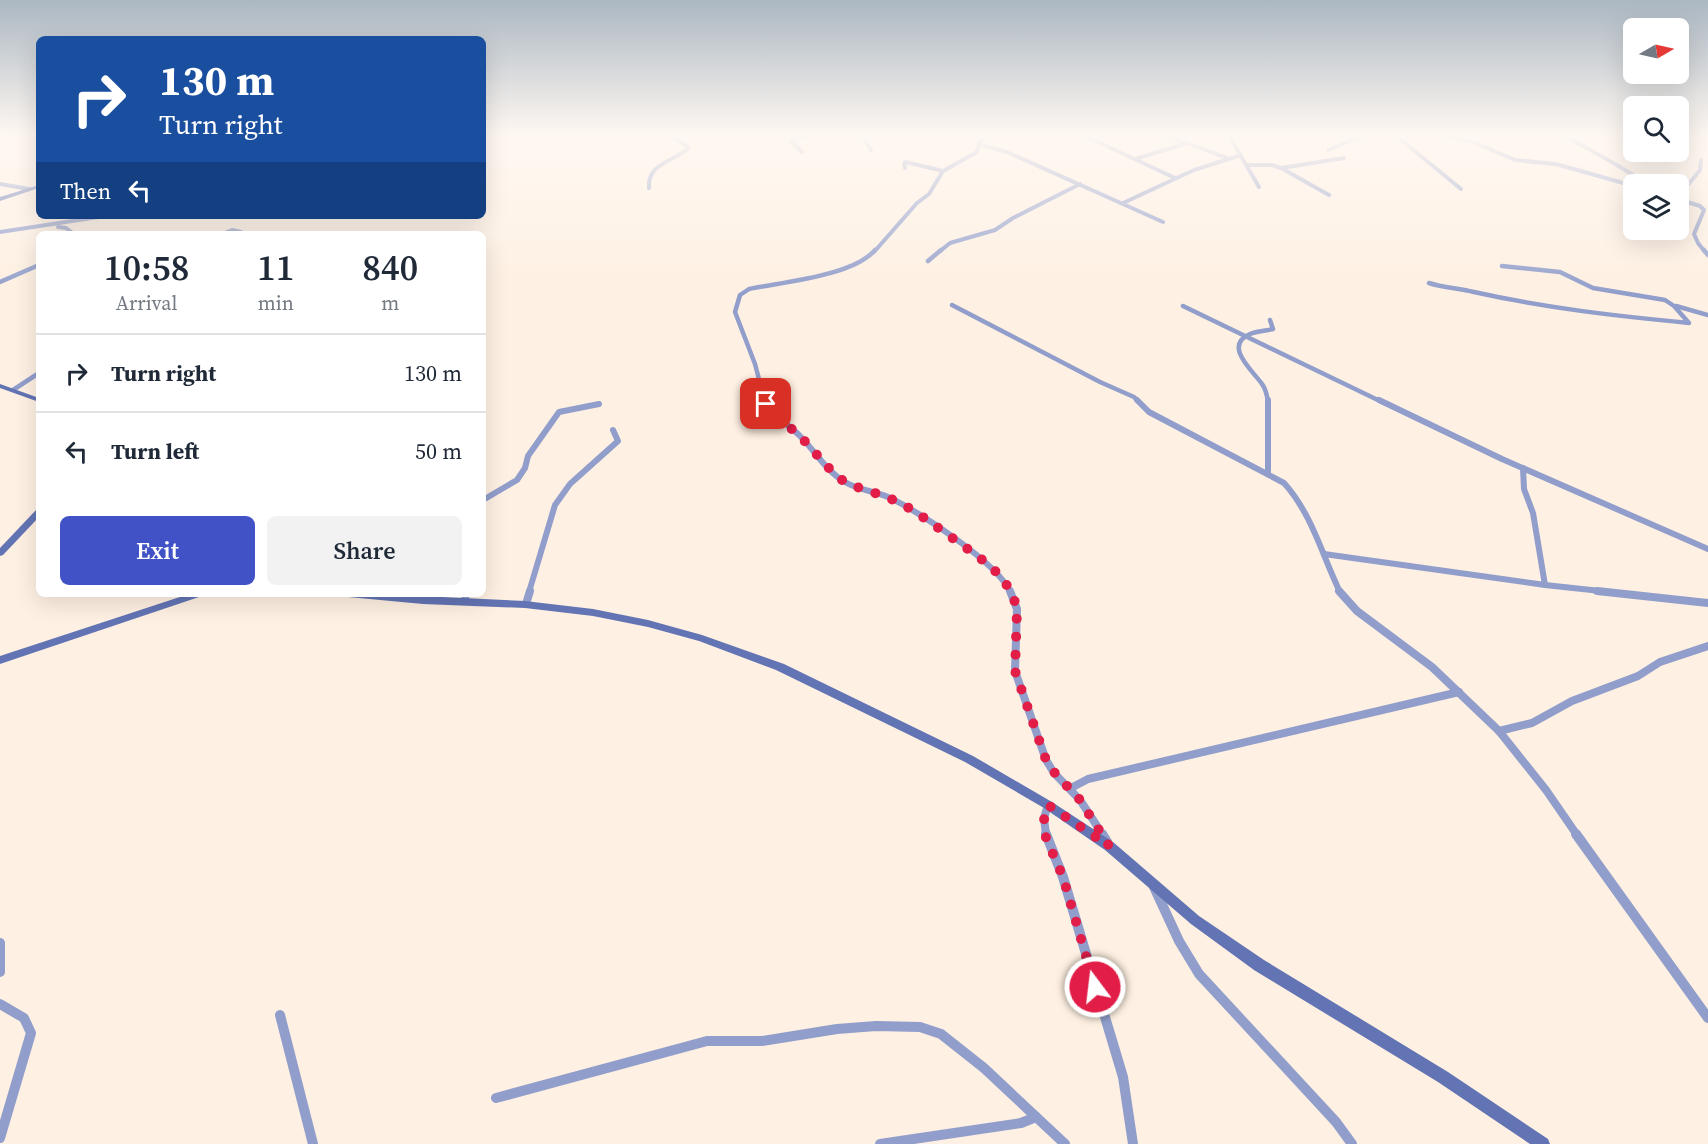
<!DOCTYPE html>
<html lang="en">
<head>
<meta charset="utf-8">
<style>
	:root { --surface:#fff; --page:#f2f2f3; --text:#1f2937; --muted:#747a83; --line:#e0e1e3; --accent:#4152c6 }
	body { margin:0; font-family:"Source Serif 4",serif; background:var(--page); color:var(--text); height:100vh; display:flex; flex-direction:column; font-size:22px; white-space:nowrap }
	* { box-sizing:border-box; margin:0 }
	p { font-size:20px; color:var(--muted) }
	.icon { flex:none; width:33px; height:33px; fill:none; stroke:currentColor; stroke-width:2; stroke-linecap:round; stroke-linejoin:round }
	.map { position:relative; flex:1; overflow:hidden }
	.panel { position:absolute; left:36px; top:231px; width:450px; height:366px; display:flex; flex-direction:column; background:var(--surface); border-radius:9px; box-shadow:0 6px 24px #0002 }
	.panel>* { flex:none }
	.guide { position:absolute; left:36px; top:36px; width:450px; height:183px; border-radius:9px; box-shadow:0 6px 24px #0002; background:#1a4fa0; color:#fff; overflow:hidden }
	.needle { width:39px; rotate:81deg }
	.buttons { position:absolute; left:1623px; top:18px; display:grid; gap:12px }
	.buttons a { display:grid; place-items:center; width:66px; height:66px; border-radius:9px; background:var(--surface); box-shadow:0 6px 24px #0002; font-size:30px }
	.pin { position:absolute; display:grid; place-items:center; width:51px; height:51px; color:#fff; margin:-26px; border-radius:12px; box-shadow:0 3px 9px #0006 }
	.me { position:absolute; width:66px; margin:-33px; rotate:345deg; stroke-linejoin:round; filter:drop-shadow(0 0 4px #0008) }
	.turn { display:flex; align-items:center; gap:21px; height:126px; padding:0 24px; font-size:27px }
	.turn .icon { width:78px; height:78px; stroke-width:2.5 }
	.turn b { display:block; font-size:42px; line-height:51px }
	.then { display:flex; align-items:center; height:57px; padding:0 24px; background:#0003; gap:12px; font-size:22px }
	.eta { display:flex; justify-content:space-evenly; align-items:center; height:102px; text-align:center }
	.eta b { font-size:36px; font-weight:600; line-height:42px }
	.action { display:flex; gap:12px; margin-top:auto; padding:12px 24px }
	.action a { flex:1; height:69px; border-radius:9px; background:var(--accent); color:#fff; font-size:24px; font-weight:600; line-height:69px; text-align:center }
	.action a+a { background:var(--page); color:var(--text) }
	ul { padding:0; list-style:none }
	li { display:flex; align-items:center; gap:18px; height:78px; padding:0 24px; border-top:2px solid var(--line) }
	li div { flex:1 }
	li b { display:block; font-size:22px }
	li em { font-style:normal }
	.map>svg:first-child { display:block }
</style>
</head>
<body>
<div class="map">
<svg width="1708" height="1144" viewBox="0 0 1708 1144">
	<rect width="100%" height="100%" fill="#fef0e2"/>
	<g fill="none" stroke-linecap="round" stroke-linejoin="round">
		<!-- street-far4 -->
		<g stroke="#919ecb" stroke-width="4">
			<polyline points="861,134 871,150"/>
			<polyline points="1081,134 1175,178"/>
			<polyline points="1160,134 1187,143"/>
			<polyline points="1228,134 1259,187"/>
			<polyline points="1394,134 1461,189"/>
			<polyline points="1436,134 1471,141 1515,160 1556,164 1634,186"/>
			<path d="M1562,134C1590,151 1620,164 1646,184"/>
			<polyline points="1457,135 1476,134"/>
			<polyline points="978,144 1007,152 1163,222"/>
			<polyline points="1328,150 1367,134"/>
			<polyline points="802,152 791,141 814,134"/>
			<polyline points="1135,159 1187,143 1227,158"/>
			<polyline points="1248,165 1272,165 1281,168 1344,158"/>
			<polyline points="905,168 904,163 906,162 943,171"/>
			<polyline points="1281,168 1329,195"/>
			<polyline points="0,184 29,189"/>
			<path d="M649,188C647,163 673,162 689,148L669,134"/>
			<polyline points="1678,197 1700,170 1701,160"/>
			<polyline points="1678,199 1700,206 1704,210 1694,234 1698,243 1705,252"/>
			<polyline points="1123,203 1194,170 1241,155"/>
			<polyline points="58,227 66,228 74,234"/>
			<polyline points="0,232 105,216"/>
			<polyline points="222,234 232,230 241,232"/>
			<polyline points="874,252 917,203 929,194 943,171 977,152 980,141 992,134"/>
			<polyline points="939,252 950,243 995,230 1013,218 1080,184"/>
		</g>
		<!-- street-far3 -->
		<g stroke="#919ecb" stroke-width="4.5">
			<polyline points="1704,250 1708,255"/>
			<polyline points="928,261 941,250"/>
			<polyline points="0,282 39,265"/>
			<path d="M1429,283C1444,288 1459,288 1474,292C1546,308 1615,316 1689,323L1674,306L1665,300L1593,288L1560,272L1502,266"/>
			<polyline points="952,305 1100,382 1134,397 1139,402"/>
			<polyline points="1183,306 1382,402"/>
			<polyline points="1676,306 1708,315"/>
			<polyline points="13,390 39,373"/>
			<path d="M765,402L755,364L735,312L740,295L749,289C783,282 853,276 875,250"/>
			<path d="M1268,402C1267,395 1266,389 1262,384C1254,372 1222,346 1250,334C1257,331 1265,331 1273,329L1270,320"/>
		</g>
		<!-- street-far2 -->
		<g stroke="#919ecb" stroke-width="6">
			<path d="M764,400C773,416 788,424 800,436C815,451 826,471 845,482C858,490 874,491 888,497C917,510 999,564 1010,592"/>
			<path d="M1137,400L1149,412L1284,483C1312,514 1322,555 1340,592"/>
			<polyline points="1379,400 1502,459 1708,549"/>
			<polyline points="1268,473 1268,400"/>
			<polyline points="483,500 517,480 525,468 528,456 559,412 599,404"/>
			<polyline points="1324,554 1545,585 1533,513 1524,489 1523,468"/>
			<polyline points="1545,585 1610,592"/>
			<polyline points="529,592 555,505 570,484 618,441 613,430"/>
		</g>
		<!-- street-far1 -->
		<g stroke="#919ecb" stroke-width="8">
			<polyline points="1010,591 1017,609 1015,671 1046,760 1054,773 1080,800 1103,835"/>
			<polyline points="1339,591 1357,611 1432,667 1499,731 1546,790 1577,835"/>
			<polyline points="1597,591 1708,603"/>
			<polyline points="465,600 466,594"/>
			<polyline points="526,604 530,591"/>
			<polyline points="1499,731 1532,723 1572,701 1638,676 1660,662 1708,646"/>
			<polyline points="1071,788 1088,779 1459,692"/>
			<polyline points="1046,835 1044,818 1048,805"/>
		</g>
		<!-- street -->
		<g stroke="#919ecb" stroke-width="10">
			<polyline points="1046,834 1063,877 1123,1077 1133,1144"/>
			<polyline points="1102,834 1107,842"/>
			<polyline points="1576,834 1708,1018"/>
			<polyline points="1154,887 1179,941 1199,974 1336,1122 1352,1144"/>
			<polyline points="0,943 0,972"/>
			<polyline points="0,1004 24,1018 31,1033 0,1138"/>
			<polyline points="280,1015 313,1144"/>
			<polyline points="496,1098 707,1041 762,1041 837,1029 876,1026 920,1027 941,1034 984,1068 1065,1144"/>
			<polyline points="880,1144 1021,1123 1036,1117"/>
		</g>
		<!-- secondary -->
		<g fill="#6374b4" fill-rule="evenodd">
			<polygon points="39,185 39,188 0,201 0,197"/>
			<polygon points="0,384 39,398 39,402 0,388"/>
			<polygon points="39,509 39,517 3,555 0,556 0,548 36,510"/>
			<polygon points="189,594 204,594 202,596 0,664 0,656"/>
			<polygon points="343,594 379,594 525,601 593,609 648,620 702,635 784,664 973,756 1052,802 1113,842 1199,916 1264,960 1448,1072 1548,1139 1550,1144 1530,1144 1438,1082 1254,970 1191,924 1105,850 1044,808 965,762 776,670 699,641 648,627 593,616 525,608 423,604 348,597"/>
		</g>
	</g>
	<!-- sky -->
	<linearGradient id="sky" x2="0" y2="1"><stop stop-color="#abb7c2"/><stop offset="0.46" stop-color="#fff8f2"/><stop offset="1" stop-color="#fff8f2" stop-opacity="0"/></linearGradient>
	<rect width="1708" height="294" fill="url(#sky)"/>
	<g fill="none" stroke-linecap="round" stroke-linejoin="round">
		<!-- route -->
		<polyline stroke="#e11d48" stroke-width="10" stroke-dasharray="0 18" points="766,404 774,414 800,436 836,476 848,484 887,497 913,510 979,557 1002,577 1013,596 1017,609 1015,671 1046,760 1054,772 1080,800 1109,846 1048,805 1044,818 1046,838 1063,877 1095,987"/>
	</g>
</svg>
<div class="buttons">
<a><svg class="needle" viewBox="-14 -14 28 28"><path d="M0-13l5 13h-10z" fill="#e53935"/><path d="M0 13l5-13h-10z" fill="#747a83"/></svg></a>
<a><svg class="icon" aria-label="search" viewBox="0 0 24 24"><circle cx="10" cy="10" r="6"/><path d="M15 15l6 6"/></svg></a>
<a><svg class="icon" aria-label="layers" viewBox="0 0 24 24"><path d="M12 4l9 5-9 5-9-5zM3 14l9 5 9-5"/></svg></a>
</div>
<div class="pin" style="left:766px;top:404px;background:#d93025"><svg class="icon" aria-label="arrive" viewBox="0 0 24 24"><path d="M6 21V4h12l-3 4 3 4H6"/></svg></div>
<svg class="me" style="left:1095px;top:987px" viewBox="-20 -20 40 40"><circle r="17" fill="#e11d48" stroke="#fff" stroke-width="3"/><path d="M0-11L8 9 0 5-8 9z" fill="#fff"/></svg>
<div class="guide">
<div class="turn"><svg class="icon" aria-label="right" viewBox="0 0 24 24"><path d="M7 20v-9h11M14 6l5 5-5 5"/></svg><div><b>130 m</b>Turn right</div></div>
<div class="then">Then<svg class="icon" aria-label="left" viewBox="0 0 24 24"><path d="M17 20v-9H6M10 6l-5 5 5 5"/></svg></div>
</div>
<section class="panel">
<div class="eta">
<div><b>10:58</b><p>Arrival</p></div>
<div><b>11</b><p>min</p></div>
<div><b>840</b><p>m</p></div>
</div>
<ul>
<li><svg class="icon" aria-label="right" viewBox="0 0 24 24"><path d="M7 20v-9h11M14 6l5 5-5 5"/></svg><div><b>Turn right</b></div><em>130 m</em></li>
<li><svg class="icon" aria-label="left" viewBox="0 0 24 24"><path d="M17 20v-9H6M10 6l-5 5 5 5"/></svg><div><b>Turn left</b></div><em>50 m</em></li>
</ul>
<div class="action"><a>Exit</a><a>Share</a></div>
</section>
</div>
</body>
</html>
